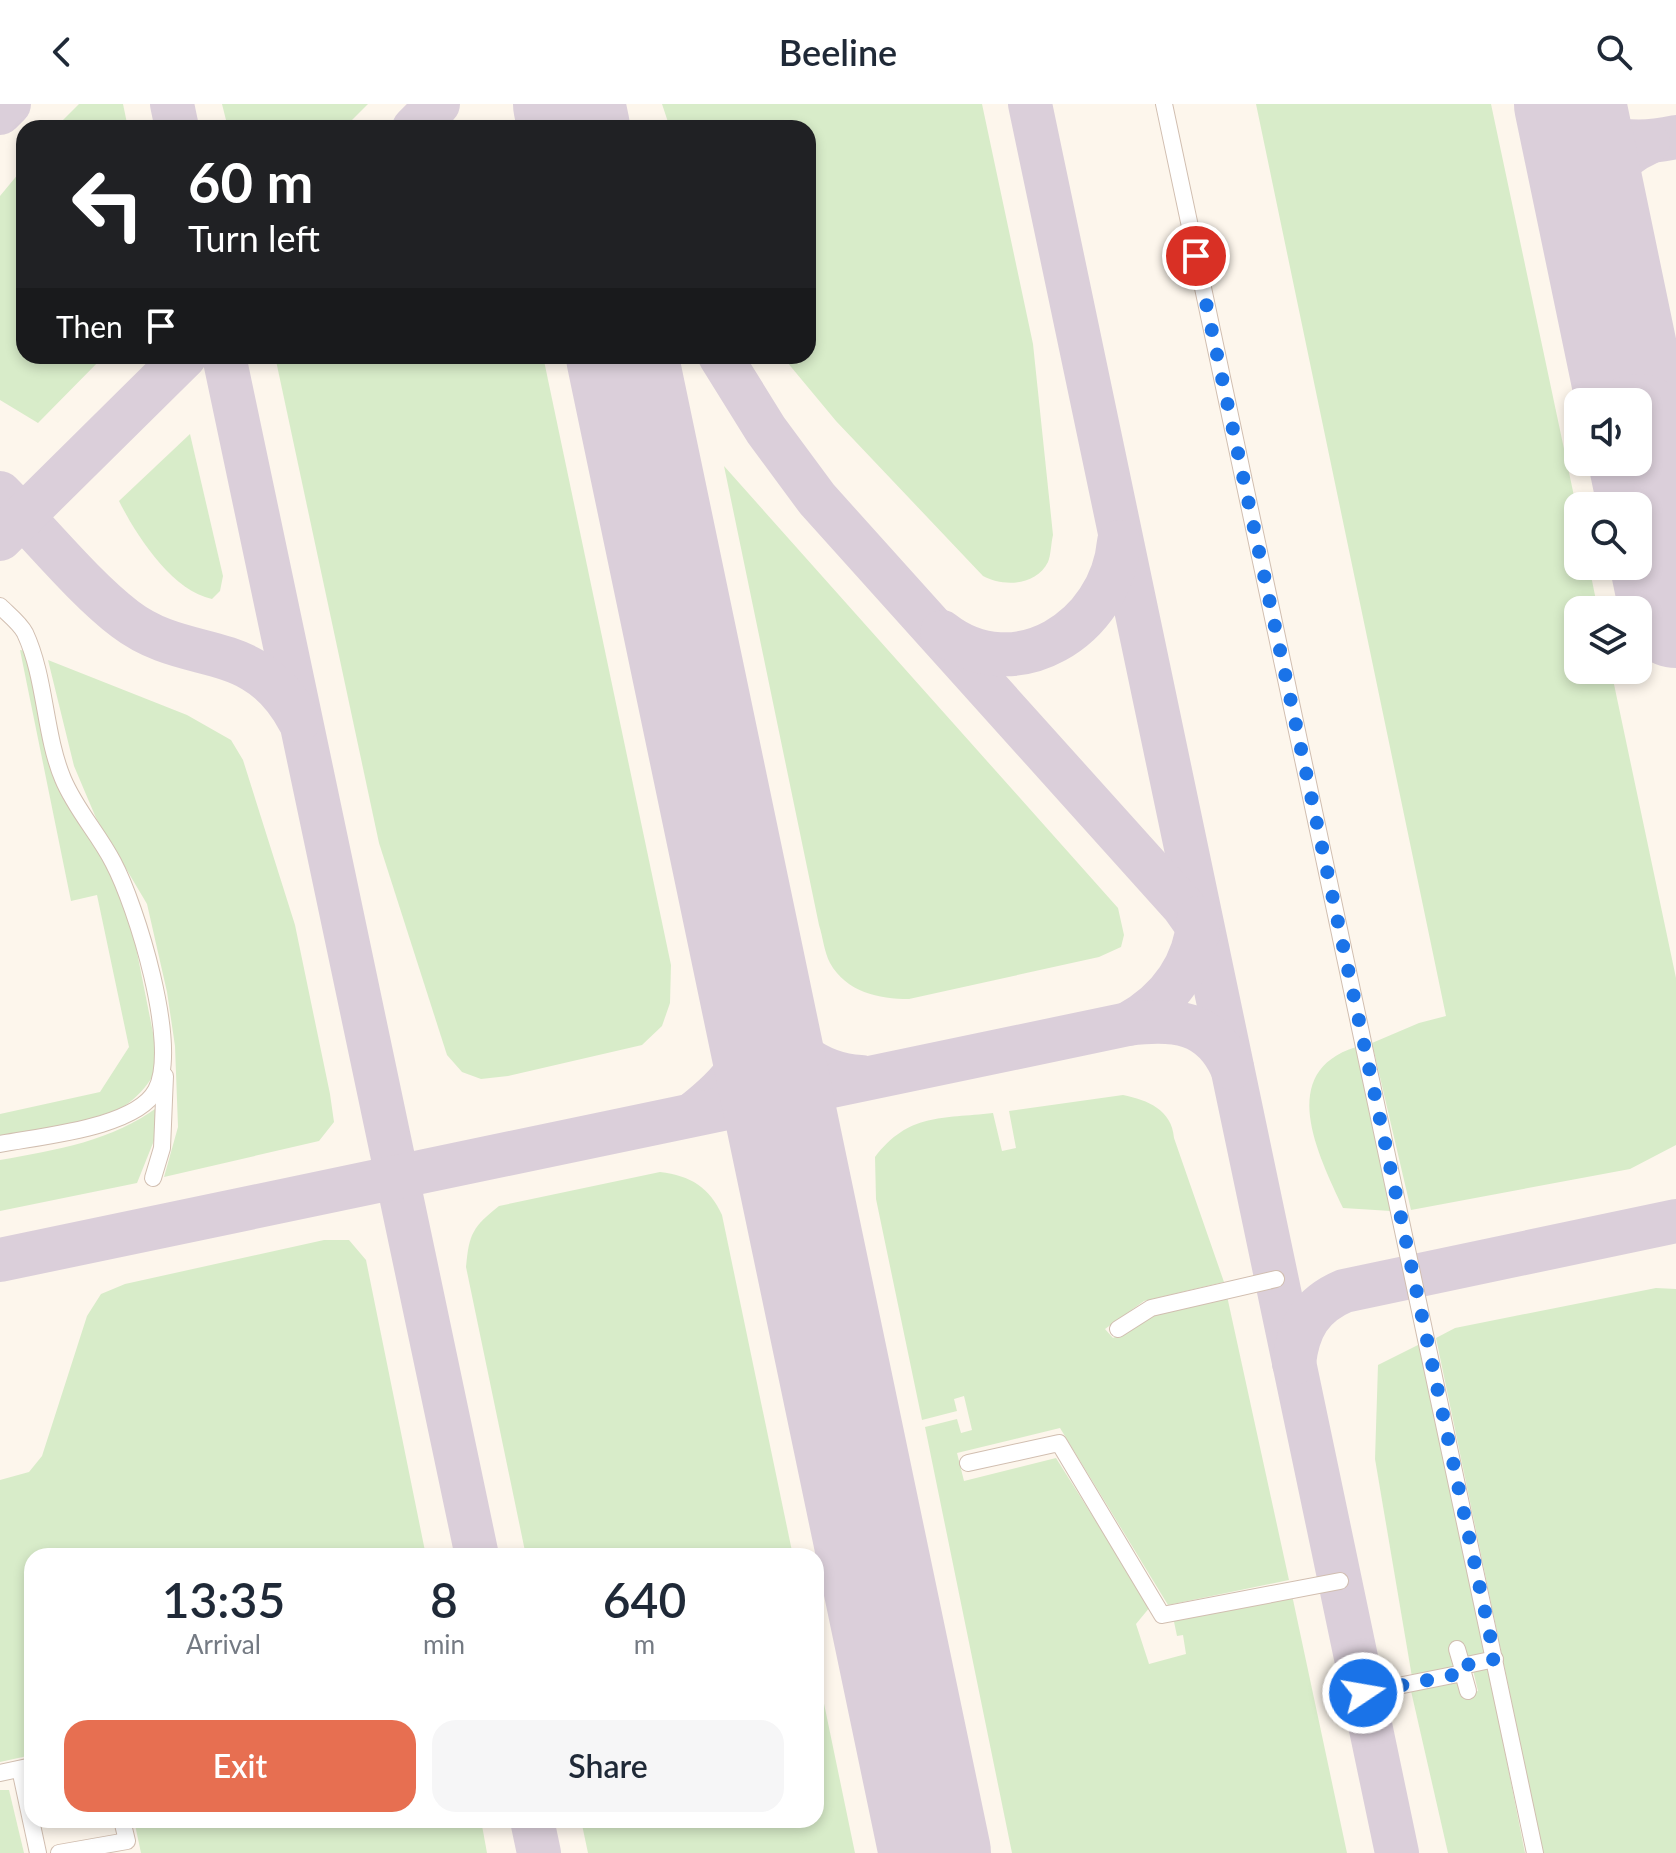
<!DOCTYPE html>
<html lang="en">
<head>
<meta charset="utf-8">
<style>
	:root { --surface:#fff; --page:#f6f6f7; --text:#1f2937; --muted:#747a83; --accent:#e76f51 }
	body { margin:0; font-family:Lato,sans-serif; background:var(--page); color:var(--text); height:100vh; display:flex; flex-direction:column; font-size:30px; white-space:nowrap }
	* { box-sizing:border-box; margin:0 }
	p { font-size:26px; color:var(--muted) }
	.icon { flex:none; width:44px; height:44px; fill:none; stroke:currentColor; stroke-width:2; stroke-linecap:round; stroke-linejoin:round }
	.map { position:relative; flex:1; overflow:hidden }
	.side { position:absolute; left:24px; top:1444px; width:800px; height:280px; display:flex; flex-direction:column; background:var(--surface); border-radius:24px; box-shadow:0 4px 12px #0003 }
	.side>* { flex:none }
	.hud { position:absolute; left:16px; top:16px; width:800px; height:244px; border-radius:24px; box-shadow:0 4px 12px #0003; background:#202124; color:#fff; overflow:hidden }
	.controls { position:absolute; left:1564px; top:284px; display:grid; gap:16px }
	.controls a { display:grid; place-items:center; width:88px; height:88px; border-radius:16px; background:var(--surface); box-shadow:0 4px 12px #0003; font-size:40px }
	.pin { position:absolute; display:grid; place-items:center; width:68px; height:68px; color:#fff; margin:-34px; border:4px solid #fff; border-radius:50%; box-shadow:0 2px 8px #0007 }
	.me { position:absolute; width:88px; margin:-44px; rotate:78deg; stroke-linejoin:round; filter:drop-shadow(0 0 6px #0008) }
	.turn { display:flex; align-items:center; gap:28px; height:168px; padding:0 40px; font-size:36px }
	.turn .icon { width:104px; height:104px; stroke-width:2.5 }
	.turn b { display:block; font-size:56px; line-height:68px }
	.then { display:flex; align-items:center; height:76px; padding:0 40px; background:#0003; gap:16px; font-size:30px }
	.eta { display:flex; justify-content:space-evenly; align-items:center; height:136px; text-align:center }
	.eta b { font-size:48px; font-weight:600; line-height:56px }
	.button { display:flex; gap:16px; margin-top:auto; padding:16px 40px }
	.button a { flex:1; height:92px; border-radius:24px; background:var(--accent); color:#fff; font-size:32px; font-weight:600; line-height:92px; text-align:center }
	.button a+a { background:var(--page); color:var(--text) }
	header { display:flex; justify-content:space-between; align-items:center; height:104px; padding:0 40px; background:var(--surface); font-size:36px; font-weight:600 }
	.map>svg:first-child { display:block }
</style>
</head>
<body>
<header><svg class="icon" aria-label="back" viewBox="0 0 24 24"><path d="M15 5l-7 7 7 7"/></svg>Beeline<svg class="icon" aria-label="search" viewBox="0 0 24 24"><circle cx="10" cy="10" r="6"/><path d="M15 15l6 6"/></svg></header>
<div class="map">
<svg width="1676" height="1749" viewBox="0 0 1676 1749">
	<rect width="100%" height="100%" fill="#fdf6ec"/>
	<!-- green -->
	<g fill="#d8ecc9">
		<polygon points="79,0 123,0 128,24 55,24"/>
		<polygon points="222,0 368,0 344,24 228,24"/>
		<path d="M662,0H982L1033,240L1053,431C1051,439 1051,451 1048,458C1036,482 1003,483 983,472L836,317L782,252H808V24H670Z"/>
		<polygon points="1256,0 1491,0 1578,411 1578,462 1589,462 1598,506 1578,506 1578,566 1611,566 1676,874 1676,1041 1630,1065 1411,1106 1372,939 1419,919 1446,912"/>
		<polygon points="24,63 24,252 104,252 38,319 0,296 0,92"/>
		<polygon points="275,252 543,252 671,861 670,899 662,922 642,941 508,972 481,975 462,968 447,951 379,739"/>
		<path d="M190,330L223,472L220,487L212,495C172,487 136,431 119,397Z"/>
		<path d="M724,362L1118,804L1124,831L1121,843L1099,853L909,895C879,895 846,888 830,859C824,848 823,833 819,821Z"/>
		<path d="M20,546L26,547L76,715L114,773L129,808L159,959C135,1021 57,1028 0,1043V1010L100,988L129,943L97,791L71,797Z"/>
		<polygon points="48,556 187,611 231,636 243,656 295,821 330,990 334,1018 319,1037 164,1073 178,1023 175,942 167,888 147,800 96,714 74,662"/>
		<path d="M1356,943L1391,1107L1343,1104C1318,1050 1276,968 1356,943Z"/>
		<path d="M1123,991C1148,996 1172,1006 1174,1034L1224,1178L1144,1197L1105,1225L1113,1234L1153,1210L1227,1192L1289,1476L1168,1501L1060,1324L957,1349L964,1377L1056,1354L1150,1503L1136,1520L1149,1560L1186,1550L1183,1531L1177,1532L1173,1513L1292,1491L1347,1749H1012L925,1323L957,1315L961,1329L972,1326L964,1292L954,1295L957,1307L922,1316L876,1095L875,1053C909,1009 941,1015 993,1009L1002,1047L1016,1044L1009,1007Z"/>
		<path d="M159,1002L157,1029L137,1079L0,1107V1056C56,1046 113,1037 159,1002Z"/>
		<path d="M660,1068C691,1072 709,1083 722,1111L793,1452H526L466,1163C469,1129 473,1123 499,1102Z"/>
		<polygon points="324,1136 349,1136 366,1156 426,1452 32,1452 32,1651 0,1658 0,1376 29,1368 42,1352 87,1212 101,1190 125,1180"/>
		<polygon points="1656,1184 1676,1185 1676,1749 1543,1749 1436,1234 1455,1224"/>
		<polygon points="1420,1240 1485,1551 1457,1563 1412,1573 1375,1355 1378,1261"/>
		<polygon points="816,1561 855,1749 588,1749 581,1716 816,1716"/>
		<polygon points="1488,1563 1525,1749 1448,1749 1411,1587 1456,1575 1464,1591 1478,1587 1473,1566"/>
		<polygon points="0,1686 9,1686 24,1749 0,1749"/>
		<polygon points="134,1716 481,1716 487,1749 141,1749"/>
	</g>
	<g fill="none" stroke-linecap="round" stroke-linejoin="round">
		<!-- taxiway -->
		<g stroke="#dbcfda" stroke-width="44">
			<polyline points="172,0 177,24"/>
			<polyline points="545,0 566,24"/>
			<polyline points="597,0 607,24"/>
			<polyline points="1030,0 1397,1749"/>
			<path d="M1575,0C1600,41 1633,42 1676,33"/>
			<polyline points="0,9 9,0"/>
			<polyline points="414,24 438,0"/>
			<path d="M1594,119C1598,81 1612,55 1648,39"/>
			<polyline points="224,252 477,1452"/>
			<polyline points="720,252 766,326 817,395 1183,802 1200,826"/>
			<path d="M0,389C38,427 84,484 125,515C188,563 254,532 299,616"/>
			<polyline points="0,435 185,252"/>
			<path d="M942,528C1015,585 1111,525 1119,438"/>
			<path d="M759,904C785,940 813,971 861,973"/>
			<path d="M1128,920C1169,897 1195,862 1199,814"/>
			<path d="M693,1010C736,976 749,958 759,904"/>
			<path d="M0,1156L1128,920C1174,914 1211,917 1232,964"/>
			<path d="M1294,1259C1298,1224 1311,1201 1344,1187L1676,1117"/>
			<polyline points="532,1716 539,1749"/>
		</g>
		<!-- runway -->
		<g stroke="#dbcfda" stroke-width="112">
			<polyline points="569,0 574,24"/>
			<polyline points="1570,0 1632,298"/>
			<polyline points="622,252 935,1749"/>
			<polyline points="1638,326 1676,508"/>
		</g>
		<defs>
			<g id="minor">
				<polyline points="1164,0 1535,1749"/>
				<path d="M0,502C8,510 20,519 25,529C46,574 44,630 63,675C76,706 98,729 113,758C136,801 180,942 156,986C136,1024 40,1032 0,1040"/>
				<polyline points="153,1074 162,1044 165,972"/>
				<polyline points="1118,1225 1151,1204 1276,1175"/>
				<polyline points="968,1359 1059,1339 1162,1511 1340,1477"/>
				<polyline points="1457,1545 1462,1562"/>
				<polyline points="1463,1569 1468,1587"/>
				<polyline points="1363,1589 1463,1569 1462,1562 1495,1555"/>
				<polyline points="20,1665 38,1749"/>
				<polyline points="0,1669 32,1662"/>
				<polyline points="59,1749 127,1737 122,1716"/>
			</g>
		</defs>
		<!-- minor casing -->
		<use href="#minor" stroke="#d1beb0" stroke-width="18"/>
		<!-- minor -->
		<use href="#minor" stroke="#fff" stroke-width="16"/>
	</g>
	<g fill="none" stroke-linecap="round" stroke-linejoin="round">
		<!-- route -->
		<polyline stroke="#1a73e8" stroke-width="14" stroke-dasharray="0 25.2" points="1196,152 1495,1555 1462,1562 1463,1569 1363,1589"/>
	</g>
</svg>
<div class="controls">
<a><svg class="icon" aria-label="sound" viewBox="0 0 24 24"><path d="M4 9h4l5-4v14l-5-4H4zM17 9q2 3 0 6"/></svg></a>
<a><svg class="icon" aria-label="search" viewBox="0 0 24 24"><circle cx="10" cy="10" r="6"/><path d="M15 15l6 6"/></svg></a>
<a><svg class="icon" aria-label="layers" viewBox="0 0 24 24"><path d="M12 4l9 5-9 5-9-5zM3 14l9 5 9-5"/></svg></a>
</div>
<div class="pin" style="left:1196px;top:152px;background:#d93025"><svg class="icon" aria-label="arrive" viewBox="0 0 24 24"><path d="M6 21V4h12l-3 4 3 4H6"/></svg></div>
<svg class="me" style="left:1363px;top:1589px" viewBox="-20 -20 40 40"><circle r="17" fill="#1a73e8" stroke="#fff" stroke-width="3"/><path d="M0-11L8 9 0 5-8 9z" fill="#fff"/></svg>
<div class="hud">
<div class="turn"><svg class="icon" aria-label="left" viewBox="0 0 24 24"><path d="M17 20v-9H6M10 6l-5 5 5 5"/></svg><div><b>60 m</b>Turn left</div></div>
<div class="then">Then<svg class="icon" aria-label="arrive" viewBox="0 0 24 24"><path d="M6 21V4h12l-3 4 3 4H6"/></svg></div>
</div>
<section class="side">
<div class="eta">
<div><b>13:35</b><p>Arrival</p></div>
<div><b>8</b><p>min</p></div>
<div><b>640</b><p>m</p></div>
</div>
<div class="button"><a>Exit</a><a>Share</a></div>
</section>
</div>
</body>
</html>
